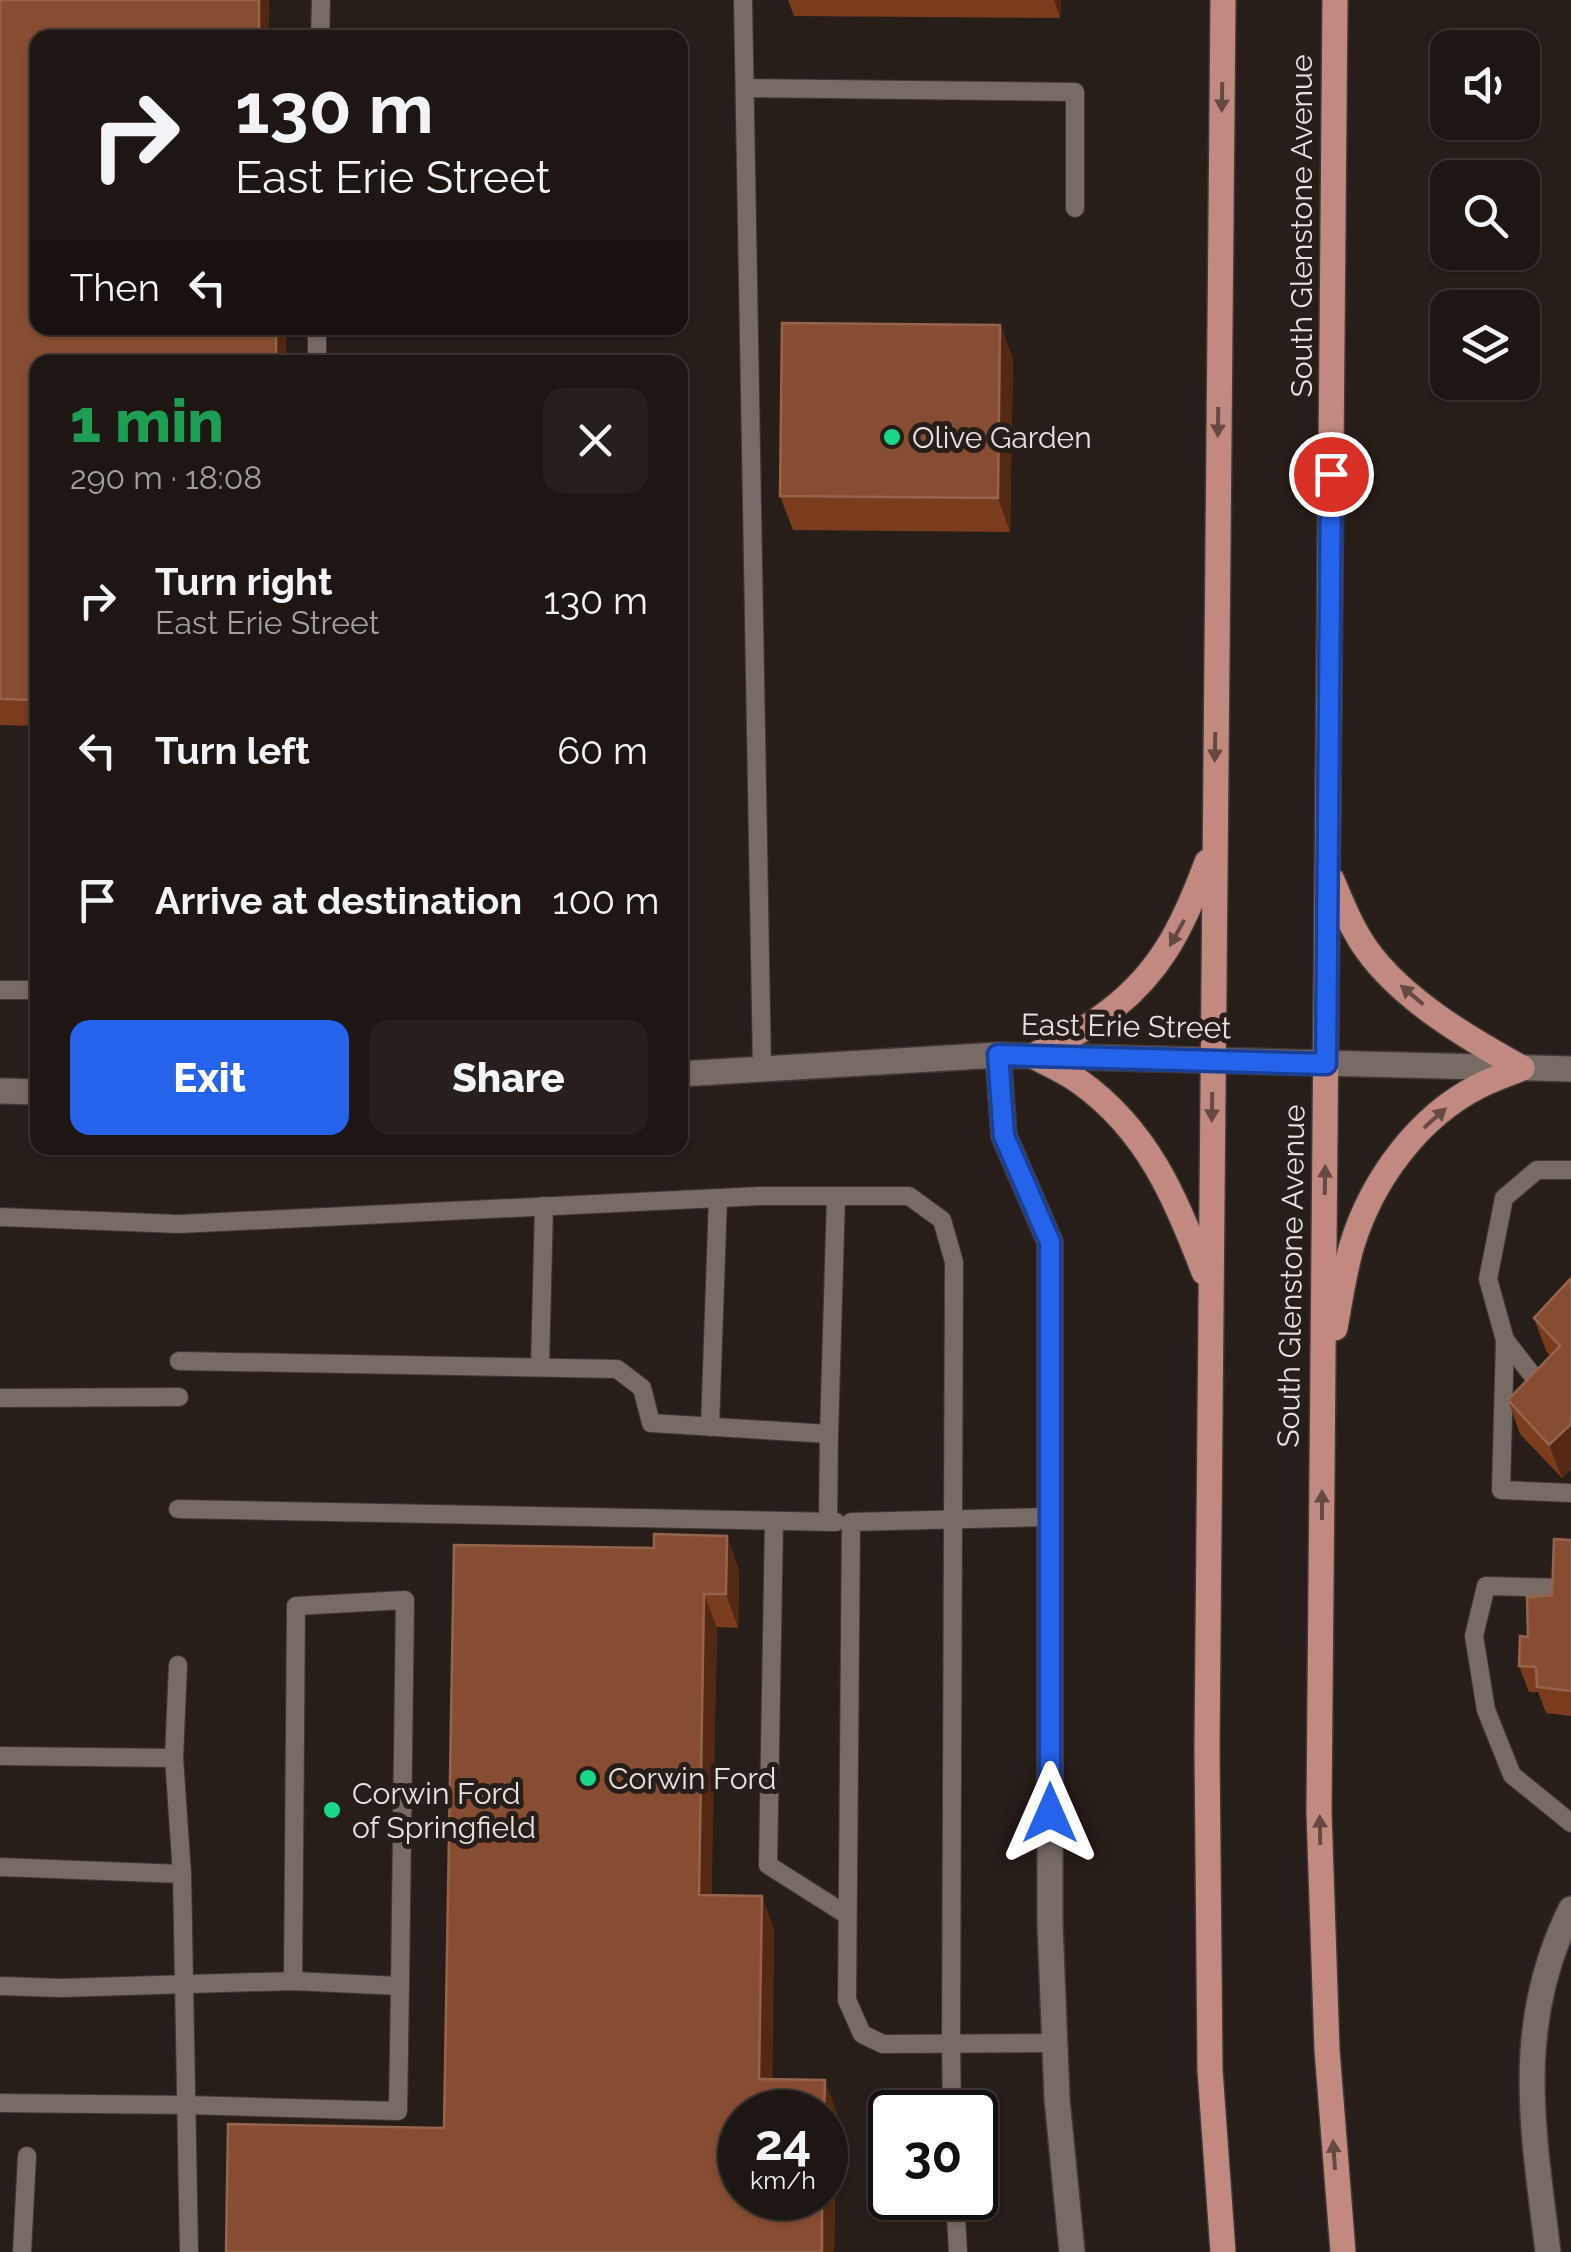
<!DOCTYPE html>
<html lang="en">
<head>
<meta charset="utf-8">
<style>
	:root { --surface:#1e1613; --page:#261f1c; --text:#f1f3f6; --muted:#a19fa0; --line:#3c3533; --accent:#2563eb }
	body { margin:0; font-family:Raleway,sans-serif; background:var(--page); color:var(--text); height:100vh; display:flex; flex-direction:column; font-size:38px; white-space:nowrap }
	* { box-sizing:border-box; margin:0 }
	p { font-size:32px; color:var(--muted) }
	.icon { flex:none; width:55px; height:55px; fill:none; stroke:currentColor; stroke-width:2; stroke-linecap:round; stroke-linejoin:round }
	.map { position:relative; flex:1; overflow:hidden }
	.panel { position:absolute; left:30px; top:355px; width:658px; height:800px; display:flex; flex-direction:column; background:var(--surface); border-radius:20px; box-shadow:0 2px 8px #0004,0 0 0 2px var(--line) }
	.panel>* { flex:none }
	.guide { position:absolute; left:30px; top:30px; width:658px; height:305px; border-radius:20px; box-shadow:0 2px 8px #0004,0 0 0 2px var(--line); background:#1e1613; color:var(--text); overflow:hidden }
	.fabs { position:absolute; left:1430px; top:30px; display:grid; gap:20px }
	.fabs a { display:grid; place-items:center; width:110px; height:110px; border-radius:20px; background:var(--surface); box-shadow:0 2px 8px #0004,0 0 0 2px var(--line); font-size:50px }
	.speed { position:absolute; left:718px; top:2090px; display:flex; gap:20px; font-size:50px; font-weight:700; text-align:center }
	.speed>* { display:grid; place-content:center; width:130px; height:130px; border-radius:50%; background:var(--surface); box-shadow:0 2px 8px #0004,0 0 0 2px var(--line); line-height:1 }
	.speed small { font-size:25px; font-weight:400 }
	.speed .limit { border:5px solid #111; border-radius:15px; background:#fff; color:#111 }
	.pin { position:absolute; display:grid; place-items:center; width:85px; height:85px; color:#fff; margin:-42px; border:5px solid #fff; border-radius:50%; box-shadow:0 2px 10px #0007 }
	.me { position:absolute; width:110px; margin:-55px; rotate:0deg; stroke-linejoin:round; filter:drop-shadow(0 0 8px #0008) }
	.turn { display:flex; align-items:center; gap:35px; height:210px; padding:0 40px; font-size:45px }
	.turn .icon { width:130px; height:130px; stroke-width:2.5 }
	.turn b { display:block; font-size:70px; line-height:85px }
	.then { display:flex; align-items:center; height:95px; padding:0 40px; background:#0003; gap:20px; font-size:38px }
	.round { display:grid; place-items:center; flex:none; width:105px; height:105px; border-radius:20px; background:var(--page) }
	.headline { display:flex; align-items:center; justify-content:space-between; height:170px; padding:0 40px }
	h1 { font-size:60px; font-weight:800; line-height:75px; color:#1e9e55 }
	.primary-button { display:flex; gap:20px; margin-top:auto; padding:20px 40px }
	.primary-button a { flex:1; height:115px; border-radius:20px; background:var(--accent); color:#fff; font-size:40px; font-weight:800; line-height:115px; text-align:center }
	.primary-button a+a { background:var(--page); color:var(--text) }
	ul { padding:0; list-style:none }
	li { display:flex; align-items:center; gap:30px; height:150px; padding:0 40px }
	li div { flex:1 }
	li b { display:block; font-size:38px }
	li em { font-style:normal }
	.map>svg:first-child { display:block }
</style>
</head>
<body>
<div class="map">
<svg width="1571" height="2252" viewBox="0 0 1571 2252">
	<rect width="100%" height="100%" fill="#281e19"/>
	<g fill="none" stroke-linecap="round" stroke-linejoin="round">
		<defs>
			<g id="lane">
				<polyline points="743,0 762,1069"/>
				<polyline points="320,38 321,0"/>
				<polyline points="745,88 1075,92 1075,208"/>
				<polyline points="317,362 317,328"/>
				<polyline points="0,990 38,990"/>
				<polyline points="1571,1170 1537,1170 1504,1198 1488,1279 1505,1340 1501,1490 1571,1493"/>
				<polyline points="0,1217 179,1224 760,1196 909,1196 942,1220 954,1262 951,2043 952,2112"/>
				<polyline points="1505,1340 1571,1425"/>
				<polyline points="179,1361 617,1369 642,1388 651,1423 829,1434 828,1522"/>
				<polyline points="540,1367 544,1206"/>
				<polyline points="0,1398 179,1397"/>
				<polyline points="710,1427 718,1198"/>
				<polyline points="829,1434 836,1196"/>
				<polyline points="178,1509 836,1522"/>
				<polyline points="1050,1517 851,1522 847,2000 862,2034 883,2044 1054,2043"/>
				<polyline points="774,1521 768,1865 847,1915"/>
				<polyline points="1571,1588 1486,1586 1474,1636 1486,1710 1512,1775 1571,1823"/>
				<polyline points="178,1665 174,1758 182,1874 189,2252"/>
				<polyline points="0,1756 174,1758"/>
				<polyline points="0,1867 182,1874"/>
				<polyline points="0,1986 61,1988 293,1981 400,1986 405,1600 296,1606 293,1981"/>
				<polyline points="0,2103 187,2105 398,2111 400,1986"/>
				<polyline points="955,2198 958,2252"/>
				<polyline points="22,2252 27,2156"/>
			</g>
			<g id="street">
				<polyline points="998,1055 1004,1136 1050,1242 1050,1924 1057,2099 1072,2252"/>
				<polyline points="680,1074 998,1055 1571,1069"/>
				<polyline points="0,1091 38,1092"/>
				<path d="M1548,2252C1533,2129 1513,2025 1571,1909"/>
			</g>
			<g id="primary">
				<polyline points="1335,0 1319,1812 1327,2050 1343,2252"/>
				<path d="M1332,880C1342,904 1352,929 1367,950C1403,1000 1469,1039 1522,1068"/>
				<path d="M1033,1056C1048,1064 1066,1072 1080,1082C1147,1130 1176,1198 1204,1272"/>
				<path d="M1033,1056C1055,1044 1080,1033 1100,1018C1159,977 1183,927 1207,862"/>
				<path d="M1335,1328C1340,1301 1344,1272 1352,1245C1372,1180 1418,1117 1479,1086C1493,1079 1508,1074 1522,1068"/>
				<polyline points="1223,2252 1210,2070 1207,1747 1223,0"/>
			</g>
		</defs>
		<!-- lane casing -->
		<use href="#lane" stroke="#403835" stroke-width="20"/>
		<!-- street casing -->
		<use href="#street" stroke="#403835" stroke-width="28"/>
		<!-- primary casing -->
		<use href="#primary" stroke="#403835" stroke-width="28"/>
		<!-- lane -->
		<use href="#lane" stroke="#786b66" stroke-width="18"/>
		<!-- street -->
		<use href="#street" stroke="#786b66" stroke-width="25"/>
		<!-- primary -->
		<use href="#primary" stroke="#c28980" stroke-width="25"/>
	</g>
	<!-- wall -->
	<g fill="#7b3b1d">
		<polygon points="0,0 269,0 268,38 38,38 286,328 286,362 38,362 38,726 0,725"/>
		<polygon points="788,0 1061,0 1060,18 794,16"/>
		<polygon points="1000,325 1013,359 1010,532 793,530 780,496"/>
		<polygon points="1571,1278 1571,1469 1562,1478 1520,1434 1508,1400 1550,1356 1546,1351 1534,1318"/>
		<polygon points="1571,1540 1571,1716 1546,1713 1538,1692 1529,1692 1519,1666 1528,1637 1552,1595"/>
		<polygon points="654,1548 739,1569 738,1628 717,1627 711,1895 762,1896 774,1930 772,2079 837,2113 834,2252 226,2252 444,2128"/>
	</g>
	<!-- shaded-wall -->
	<g fill="#552813">
		<polygon points="259,0 269,0 268,38 259,38"/>
		<polygon points="1054,0 1061,0 1060,18"/>
		<polygon points="1000,325 1013,359 1010,532 998,498"/>
		<rect x="276" y="328" width="10" height="34"/>
		<polygon points="1571,1424 1571,1469 1562,1478 1549,1445"/>
		<polygon points="727,1536 739,1569 738,1628 726,1594"/>
		<polygon points="704,1594 717,1627 711,1929 699,1895"/>
		<polygon points="762,1896 774,1930 771,2112 759,2079"/>
		<polygon points="825,2080 837,2113 834,2252 822,2252 822,2198 825,2198"/>
	</g>
	<!-- building -->
	<g fill="#874d32" stroke="#96644d" stroke-width="2.5">
		<polygon points="0,0 259,0 259,38 38,38 38,328 276,328 276,362 38,362 38,700 0,699"/>
		<polygon points="782,323 1000,325 998,498 780,496"/>
		<polygon points="1571,1278 1571,1424 1549,1445 1508,1400 1560,1346 1534,1318"/>
		<polygon points="654,1534 727,1536 726,1594 704,1594 699,1895 762,1896 759,2079 825,2080 824,2112 740,2112 740,2198 822,2198 822,2252 226,2252 228,2124 444,2128 454,1545 654,1548"/>
		<polygon points="1554,1539 1571,1540 1571,1691 1537,1687 1536,1667 1519,1666 1520,1636 1528,1637 1527,1597 1552,1595"/>
	</g>
	<!-- one-way arrows -->
	<defs><path id="oneway-solid" d="M-6-.8H1V-3.2L6.5 0L1 3.2V.8H-6Z" transform="scale(2.5)"/></defs>
	<g fill="#664942">
		<use href="#oneway-solid" transform="translate(1222 97) rotate(91)"/>
		<use href="#oneway-solid" transform="translate(1218 422) rotate(91)"/>
		<use href="#oneway-solid" transform="translate(1215 747) rotate(91)"/>
		<use href="#oneway-solid" transform="translate(1177 933) rotate(119)"/>
		<use href="#oneway-solid" transform="translate(1412 995) rotate(-140)"/>
		<use href="#oneway-solid" transform="translate(1212 1107) rotate(91)"/>
		<use href="#oneway-solid" transform="translate(1435 1118) rotate(-42)"/>
		<use href="#oneway-solid" transform="translate(1325 1180) rotate(-89)"/>
		<use href="#oneway-solid" transform="translate(1322 1505) rotate(-90)"/>
		<use href="#oneway-solid" transform="translate(1320 1830) rotate(-91)"/>
		<use href="#oneway-solid" transform="translate(1334 2155) rotate(-94)"/>
	</g>
	<g fill="none" stroke-linecap="round" stroke-linejoin="round">
		<defs>
			<polyline id="route" points="1050,1813 1050,1242 1004,1136 998,1055 1326,1064 1331,474"/>
		</defs>
		<!-- route casing -->
		<use href="#route" stroke="#184099" stroke-width="25"/>
		<!-- route -->
		<use href="#route" stroke="#2563eb" stroke-width="18"/>
	</g>
	<!-- markers -->
	<g fill="#18d989" stroke="#281e19" stroke-width="4">
		<circle cx="892" cy="437" r="10"/>
		<circle cx="588" cy="1778" r="10"/>
		<circle cx="332" cy="1810" r="10"/>
	</g>
	<g text-anchor="middle" dominant-baseline="central" stroke-width="10" stroke-linejoin="round" paint-order="stroke">
		<!-- street labels -->
		<g font-size="30" fill="#e8e1de" stroke="#281e19">
			<text transform="translate(1301 226) rotate(-90)">South Glenstone Avenue</text>
			<text transform="translate(1126 1026) rotate(1)">East Erie Street</text>
			<text transform="translate(1291 1276) rotate(-89)">South Glenstone Avenue</text>
		</g>
		<!-- poi labels -->
		<g font-size="30" fill="#e8e1de" stroke="#281e19" text-anchor="start">
			<text x="912" y="437">Olive Garden</text>
			<text x="608" y="1778">Corwin Ford</text>
			<text x="352" y="1793">Corwin Ford<tspan x="352" dy="34">of Springfield</tspan></text>
		</g>
	</g>
</svg>
<div class="fabs">
<a><svg class="icon" aria-label="sound" viewBox="0 0 24 24"><path d="M4 9h4l5-4v14l-5-4H4zM17 9q2 3 0 6"/></svg></a>
<a><svg class="icon" aria-label="search" viewBox="0 0 24 24"><circle cx="10" cy="10" r="6"/><path d="M15 15l6 6"/></svg></a>
<a><svg class="icon" aria-label="layers" viewBox="0 0 24 24"><path d="M12 4l9 5-9 5-9-5zM3 14l9 5 9-5"/></svg></a>
</div>
<div class="speed"><div>24<small>km/h</small></div><div class="limit">30</div></div>
<div class="pin" style="left:1331px;top:474px;background:#d93025"><svg class="icon" aria-label="arrive" viewBox="0 0 24 24"><path d="M6 21V4h12l-3 4 3 4H6"/></svg></div>
<svg class="me" style="left:1050px;top:1813px" viewBox="-20 -20 40 40"><path d="M0-17L14 15 0 8-14 15z" fill="#2563eb" stroke="#fff" stroke-width="4"/></svg>
<div class="guide">
<div class="turn"><svg class="icon" aria-label="right" viewBox="0 0 24 24"><path d="M7 20v-9h11M14 6l5 5-5 5"/></svg><div><b>130 m</b>East Erie Street</div></div>
<div class="then">Then<svg class="icon" aria-label="left" viewBox="0 0 24 24"><path d="M17 20v-9H6M10 6l-5 5 5 5"/></svg></div>
</div>
<section class="panel">
<div class="headline"><div><h1>1 min</h1><p>290 m · 18:08</p></div><a class="round"><svg class="icon" aria-label="close" viewBox="0 0 24 24"><path d="M6 6l12 12M18 6L6 18"/></svg></a></div>
<ul>
<li><svg class="icon" aria-label="right" viewBox="0 0 24 24"><path d="M7 20v-9h11M14 6l5 5-5 5"/></svg><div><b>Turn right</b><p>East Erie Street</p></div><em>130 m</em></li>
<li><svg class="icon" aria-label="left" viewBox="0 0 24 24"><path d="M17 20v-9H6M10 6l-5 5 5 5"/></svg><div><b>Turn left</b></div><em>60 m</em></li>
<li><svg class="icon" aria-label="arrive" viewBox="0 0 24 24"><path d="M6 21V4h12l-3 4 3 4H6"/></svg><div><b>Arrive at destination</b></div><em>100 m</em></li>
</ul>
<div class="primary-button"><a>Exit</a><a>Share</a></div>
</section>
</div>
</body>
</html>
